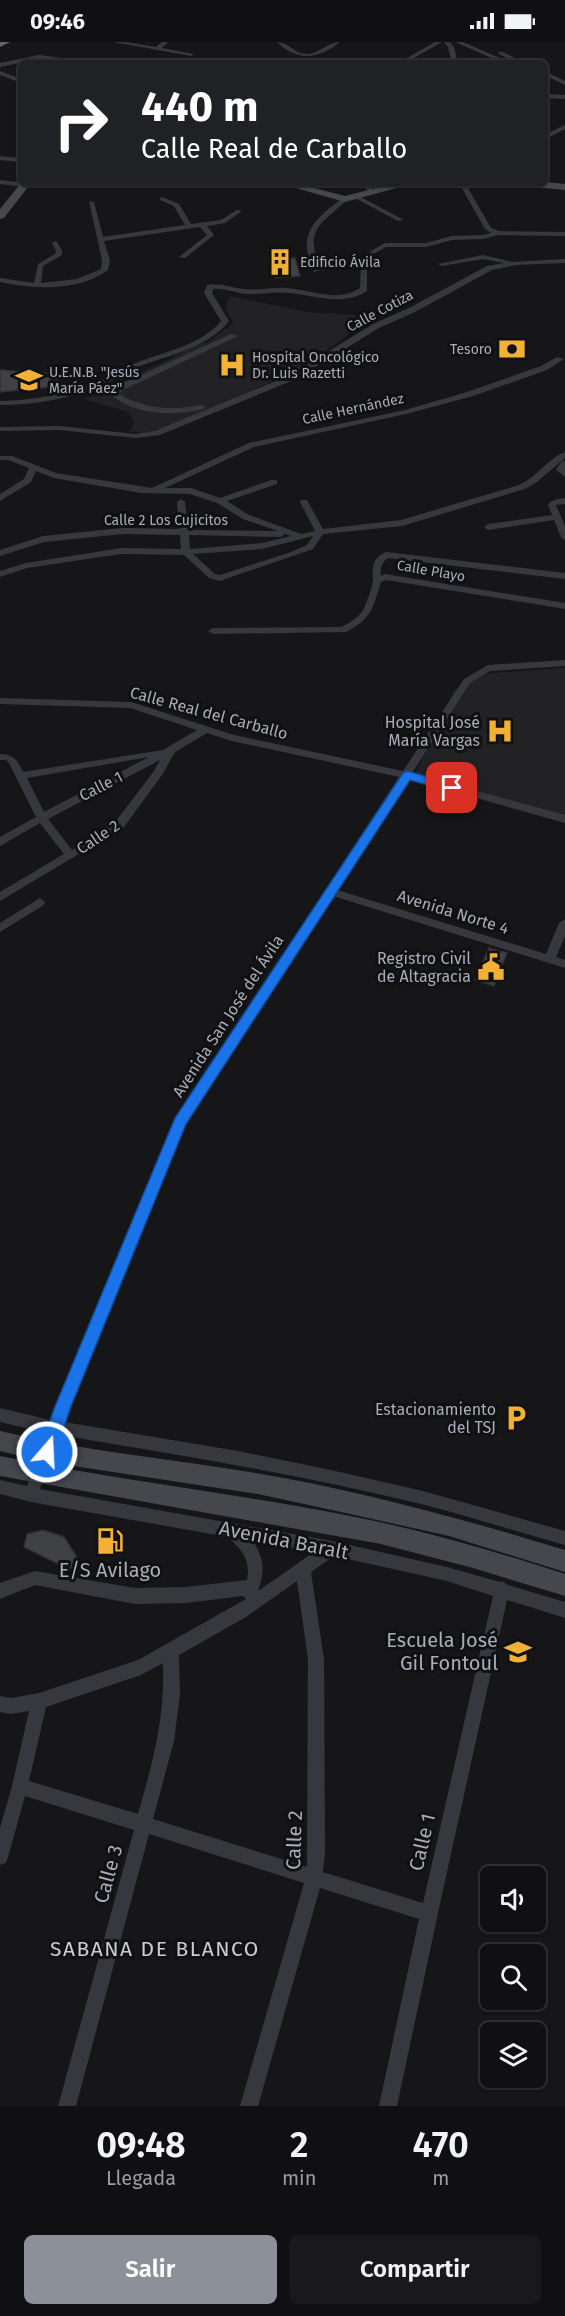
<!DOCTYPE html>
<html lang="es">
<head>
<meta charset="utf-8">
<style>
	:root { --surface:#101012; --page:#19191b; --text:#f1f3f6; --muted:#9c9d9f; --line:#303032; --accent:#8c9099 }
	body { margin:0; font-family:"Fira Sans",sans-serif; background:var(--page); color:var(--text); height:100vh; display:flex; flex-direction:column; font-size:22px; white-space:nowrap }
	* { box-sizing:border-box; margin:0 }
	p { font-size:20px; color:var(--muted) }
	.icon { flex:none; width:33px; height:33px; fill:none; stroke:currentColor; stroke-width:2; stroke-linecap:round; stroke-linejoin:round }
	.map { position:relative; height:2064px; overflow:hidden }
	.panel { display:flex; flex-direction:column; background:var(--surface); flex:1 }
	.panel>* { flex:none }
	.banner { position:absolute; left:18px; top:18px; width:530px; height:126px; border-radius:9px; box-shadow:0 2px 4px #0004,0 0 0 2px var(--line); background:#202124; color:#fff; overflow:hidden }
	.controls { position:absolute; left:480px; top:1824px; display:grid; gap:12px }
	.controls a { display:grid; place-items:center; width:66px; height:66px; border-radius:9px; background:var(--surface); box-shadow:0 2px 4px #0004,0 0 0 2px var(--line); font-size:30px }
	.pin { position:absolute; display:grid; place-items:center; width:51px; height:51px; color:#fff; margin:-26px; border-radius:12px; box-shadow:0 3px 9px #0006 }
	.me { position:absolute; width:66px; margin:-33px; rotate:19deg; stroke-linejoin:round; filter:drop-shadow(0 0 4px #0008) }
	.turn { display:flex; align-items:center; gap:21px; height:126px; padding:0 24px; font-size:27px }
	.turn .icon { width:78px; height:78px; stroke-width:2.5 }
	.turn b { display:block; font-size:42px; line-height:51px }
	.eta { display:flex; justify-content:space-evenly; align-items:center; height:102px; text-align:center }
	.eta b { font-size:36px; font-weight:600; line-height:42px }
	.primary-button { display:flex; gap:12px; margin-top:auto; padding:12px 24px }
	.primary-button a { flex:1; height:69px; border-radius:9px; background:var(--accent); color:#fff; font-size:24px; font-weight:600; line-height:69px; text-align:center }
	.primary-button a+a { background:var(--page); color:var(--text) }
	.status { display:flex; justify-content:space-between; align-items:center; height:42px; padding:0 30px; background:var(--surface); direction:ltr }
	.status svg { height:16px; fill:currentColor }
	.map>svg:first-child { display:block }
</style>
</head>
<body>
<div class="status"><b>09:46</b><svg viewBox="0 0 49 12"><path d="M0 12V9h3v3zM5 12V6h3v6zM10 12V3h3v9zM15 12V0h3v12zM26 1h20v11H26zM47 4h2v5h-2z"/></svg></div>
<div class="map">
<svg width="565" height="2064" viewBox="0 0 565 2064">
	<rect width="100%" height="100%" fill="#161618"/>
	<!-- built -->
	<g fill="#222225">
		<polygon points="230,254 307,270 355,273 363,282 300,327 162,388 149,392 129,389 135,381 128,370 84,357 99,352 142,329 169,318 187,306 208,300 233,281 225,266"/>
		<polygon points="565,626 565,774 415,732 455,647 477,632"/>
	</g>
	<!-- building -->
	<g fill="#404145" stroke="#303034" stroke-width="1.5">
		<polygon points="295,216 300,234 275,236 269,218"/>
		<polygon points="0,328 57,332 59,344 0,350"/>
		<polygon points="489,906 507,911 494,944 475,938"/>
		<polygon points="43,1488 64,1495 83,1525 74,1530 24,1505 27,1492"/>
	</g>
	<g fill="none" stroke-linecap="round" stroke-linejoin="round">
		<!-- street -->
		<g fill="#37383d" fill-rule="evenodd">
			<polygon points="113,0 126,0 156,5 162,0 168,0 162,6 194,12 191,14"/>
			<path d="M277,0C289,0 295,13 308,12C320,11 328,0 340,0C319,17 297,20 277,0Z"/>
			<polygon points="435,0 442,0 405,21 398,21"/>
			<polygon points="444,0 450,0 454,5 458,21 452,21 448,5"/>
			<polygon points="455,0 463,0 511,21 503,21"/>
			<polygon points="499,10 503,10 525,21 517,21 499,12"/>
			<polygon points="39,13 85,19 88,21 39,17 0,25 0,21"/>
			<polygon points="0,29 21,37 21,41 0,33"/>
			<polygon points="544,29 565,39 565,43 544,33"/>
			<polygon points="544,52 565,53 565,57 544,56"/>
			<polygon points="565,83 565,87 544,98 544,93"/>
			<polygon points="0,114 21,116 21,120 0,118"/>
			<polygon points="0,138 25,141 28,143 25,145 0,142"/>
			<polygon points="360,141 367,141 374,149 369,150"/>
			<path d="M459,141H465L491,186L499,189L565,190V194L498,193L483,197L452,198L426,205H386L375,211L367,221V249C342,265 315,253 288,251C274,249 260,253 246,252C235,251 224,246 213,247L212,251L229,279C209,305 170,313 140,324C126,330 113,339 99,345C67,357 34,363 0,363V359C32,358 65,353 94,341C109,335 121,326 136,321C163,310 202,303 221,279L204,251L207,243C221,241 232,246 245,247C259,249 273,245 287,246C311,248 339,261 360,246L361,220L371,209L385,201H426L452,194L483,193L491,191L485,187Z"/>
			<polygon points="355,152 402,177 403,178 398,179 353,155 352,154"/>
			<path d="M162,155L179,162L191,182L221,178L237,168L242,169L225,181L207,184L214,193L185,216L179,215L207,193L200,185L104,199L110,218L108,228C78,250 34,247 0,240V236L34,241L38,222L55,212L56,209L52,201L55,199L57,200L62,209V213L43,224L41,241L77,237L101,227L102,218L89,159L94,160L103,195L185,183L174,164L160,158V156Z"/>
			<path d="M343,156L348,157C321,183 303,186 321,228L314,230C296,193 314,177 343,156Z"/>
			<polygon points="483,213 512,220 565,217 565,221 516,223 492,228 415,270 379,286 296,337 160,393 136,396 59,388 0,389 0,385 59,384 136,392 155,389 290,333 373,282 409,266 487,224 504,221 483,217 442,224 438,222"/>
			<path d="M231,292L238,294L123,348L119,352C145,367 172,369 201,363L205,365L204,367C173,374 135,374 110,352L117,344Z"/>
			<path d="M557,315L564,317L547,328L473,354L406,372L254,405L165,446H191L220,456L271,438H277V442L227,459L249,473L301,492L315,489L300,460L301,458H307L323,487L401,478L519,443C537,435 547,417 565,410V416L537,440L525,447L402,484L323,492L313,507L220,539L209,536L184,513L121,512L27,526L0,535V529L26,521L121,506L181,507L180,493L123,492L44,500L0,514V508L43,494L123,486L179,487L177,460L181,457L185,460L188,488L278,489L243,477L217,461L190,452L141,451L54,436L36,429L31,440L0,459V452L24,437L29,426L8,418H0V414H12L56,431L152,446L249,401L405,368L467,350L541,324ZM285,492L291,494L262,501L190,507L189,493L281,495ZM313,494L307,503L291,510L220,533L215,532L193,512L262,507Z"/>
			<polygon points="562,419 565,419 565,435 556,428"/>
			<path d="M565,456V462L556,463L565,484V498L561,495L554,478L488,488L484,485L488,482L552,473L548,463C552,457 558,457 565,456Z"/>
			<path d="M386,510L565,531V537L388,516C382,520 380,526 381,534L385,532L565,561V567L386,538L381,540C373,565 372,577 346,590L213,592L208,589L213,586L341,585C350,581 358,576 363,568C367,560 373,544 373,537C372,525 373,515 386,510Z"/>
			<path d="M565,618V624L490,629L470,641L412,731L565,773V781L409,737L337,848L546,912L559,881L565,877V894L556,915L565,918V926L333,854L185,1082L64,1380L238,1409L331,1428L423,1449L565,1489V1503C517,1490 469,1474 421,1462C301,1433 181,1413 60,1393L40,1447L332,1499L447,1525L500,1540L502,1539L508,1543L565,1560V1576L507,1558L438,1871L397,2064H379L419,1877L320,1846L258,2064H240L304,1841L149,1792L76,2064H58L134,1788L25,1754L8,1815L6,1821L0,1823V1786L12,1744L29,1669L11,1672L0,1670V1654L11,1656L39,1651L138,1618L246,1557L243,1554L186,1561L135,1562L35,1543L0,1557V1541L35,1529L135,1546L186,1545L247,1538C251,1518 242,1508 228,1495L31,1460L0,1452V1438L27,1444L46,1391L0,1380V1366L51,1378L176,1076L399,735L232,699L207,691L175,710L162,733L124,785L0,859V850L64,812L40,781L0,804V795L36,775L9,721L6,718H0V712C14,712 17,718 23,730L163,708L197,688L130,666L0,662V656L131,660L234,693L403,729L464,637L488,623ZM149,715L44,770L27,736ZM160,718L154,729L116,779L72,808L48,777ZM253,1499L314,1510L258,1549C265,1531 264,1515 253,1499ZM334,1514L447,1539L493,1554L423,1861L323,1830L325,1812L324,1617L311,1530ZM297,1539L308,1617L307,1825L153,1777L174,1699L180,1653L179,1613L246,1575ZM163,1621C165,1678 153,1718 138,1772L29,1739L46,1665L141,1633Z"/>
			<polygon points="40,856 45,860 44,863 0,890 0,881"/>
		</g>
		<!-- secondary -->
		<g fill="#45474d" fill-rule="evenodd">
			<polygon points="544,140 565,142 565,148 521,144 516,141"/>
			<polygon points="21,141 31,141 4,176 0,177 0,167"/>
			<polygon points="278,141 295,141 345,154 396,141 415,141 345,160"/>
			<path d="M0,1389C84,1409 171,1417 256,1431C361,1449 463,1477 565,1508V1530L449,1494L355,1473L258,1452L47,1420L0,1409Z"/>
			<path d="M0,1414C116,1438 234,1451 350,1474C423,1488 494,1509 565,1532V1554L473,1526L381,1502L0,1434Z"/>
		</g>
		<!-- highway -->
		<polygon fill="#63666e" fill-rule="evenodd" points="0,0 10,0 0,5"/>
	</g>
	<!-- route -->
	<polygon fill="#1a73e8" stroke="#114b97" stroke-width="1.5" points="407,729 457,743 458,746 452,750 410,738 186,1082 70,1367 56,1410 53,1415 47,1417 42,1415 39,1410 54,1367 175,1076 403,731"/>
	<!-- icons -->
	<defs>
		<symbol id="building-bare" viewBox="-9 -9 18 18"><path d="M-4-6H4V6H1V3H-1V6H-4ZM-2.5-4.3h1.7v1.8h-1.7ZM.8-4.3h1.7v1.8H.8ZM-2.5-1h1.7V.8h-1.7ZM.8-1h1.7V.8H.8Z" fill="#f2b134" stroke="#111113" stroke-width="2.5" paint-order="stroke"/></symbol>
		<symbol id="bank-bare" viewBox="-9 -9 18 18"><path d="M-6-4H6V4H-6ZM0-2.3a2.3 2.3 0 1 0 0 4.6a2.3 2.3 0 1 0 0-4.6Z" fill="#f2b134" stroke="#111113" stroke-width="2.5" paint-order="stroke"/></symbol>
		<symbol id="hospital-bare" viewBox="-9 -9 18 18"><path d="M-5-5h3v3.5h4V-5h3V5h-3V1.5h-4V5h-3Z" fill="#f2b134" stroke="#111113" stroke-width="2.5" paint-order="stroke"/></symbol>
		<symbol id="school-bare" viewBox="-9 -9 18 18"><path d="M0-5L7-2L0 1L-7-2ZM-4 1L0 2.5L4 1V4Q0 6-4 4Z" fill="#f2b134" stroke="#111113" stroke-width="2.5" paint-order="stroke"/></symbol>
		<symbol id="civic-bare" viewBox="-9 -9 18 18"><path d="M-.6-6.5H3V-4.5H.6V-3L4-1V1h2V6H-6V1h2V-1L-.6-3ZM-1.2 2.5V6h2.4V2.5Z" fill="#f2b134" stroke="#111113" stroke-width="2.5" paint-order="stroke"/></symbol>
		<symbol id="parking-bare" viewBox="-9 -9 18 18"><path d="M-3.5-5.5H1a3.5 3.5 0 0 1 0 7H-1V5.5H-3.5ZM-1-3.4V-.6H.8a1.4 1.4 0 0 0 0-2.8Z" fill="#f2b134" stroke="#111113" stroke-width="2.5" paint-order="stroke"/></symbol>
		<symbol id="fuel-bare" viewBox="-9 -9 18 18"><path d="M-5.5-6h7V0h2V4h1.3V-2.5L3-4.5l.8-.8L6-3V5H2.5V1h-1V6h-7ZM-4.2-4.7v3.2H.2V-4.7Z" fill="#f2b134" stroke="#111113" stroke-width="2.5" paint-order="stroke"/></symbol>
	</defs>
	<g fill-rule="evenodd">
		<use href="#building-bare" x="261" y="201" width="38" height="38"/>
		<use href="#bank-bare" x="493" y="288" width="38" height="38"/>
		<use href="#hospital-bare" x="213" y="304" width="38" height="38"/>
		<use href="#school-bare" x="10" y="319" width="38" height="38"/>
		<use href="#hospital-bare" x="481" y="670" width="38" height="38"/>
		<use href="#civic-bare" x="472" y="906" width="38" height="38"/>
		<use href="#parking-bare" x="497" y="1357" width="38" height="38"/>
		<use href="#fuel-bare" x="91" y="1480" width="38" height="38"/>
		<use href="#school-bare" x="499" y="1591" width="38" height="38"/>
	</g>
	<g text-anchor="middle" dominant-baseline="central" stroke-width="6" stroke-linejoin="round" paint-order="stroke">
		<!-- far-poi labels -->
		<g font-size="14" fill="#a8adb8" stroke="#111113" text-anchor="start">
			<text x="300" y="220">Edificio Ávila</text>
			<text x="492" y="307" text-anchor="end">Tesoro</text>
			<text x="252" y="315">Hospital Oncológico<tspan x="252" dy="16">Dr. Luis Razetti</tspan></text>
			<text x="49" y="330">U.E.N.B. "Jesús<tspan x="49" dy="16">María Páez"</tspan></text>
		</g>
		<!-- far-street labels -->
		<g font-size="14" fill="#a8adb8" stroke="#111113">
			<text transform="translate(380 269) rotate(-28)">Calle Cotiza</text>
			<text transform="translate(353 367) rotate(-12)">Calle Hernández</text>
			<text x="166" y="478">Calle 2 Los Cujicitos</text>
			<text transform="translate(431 529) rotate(10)">Calle Playo</text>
		</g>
		<!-- street labels -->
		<g font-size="16" fill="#a8adb8" stroke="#111113">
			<text transform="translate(209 671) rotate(15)">Calle Real del Carballo</text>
			<text transform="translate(101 744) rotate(-27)">Calle 1</text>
			<text transform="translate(98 795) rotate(-34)">Calle 2</text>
			<text transform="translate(453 870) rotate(17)">Avenida Norte 4</text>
			<text transform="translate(228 974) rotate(-57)">Avenida San José del Ávila</text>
		</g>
		<!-- poi labels -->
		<g font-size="16" fill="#a8adb8" stroke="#111113" text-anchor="end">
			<text x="480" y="680">Hospital José<tspan x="480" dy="18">María Vargas</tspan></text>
			<text x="471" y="916">Registro Civil<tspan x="471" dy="18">de Altagracia</tspan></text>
			<text x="496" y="1367">Estacionamiento<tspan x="496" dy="18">del TSJ</tspan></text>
		</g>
		<!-- near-street labels -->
		<g font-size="20" fill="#a8adb8" stroke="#111113">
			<text transform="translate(284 1498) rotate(11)">Avenida Baralt</text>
			<text transform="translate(294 1798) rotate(-88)">Calle 2</text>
			<text transform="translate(422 1800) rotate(-77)">Calle 1</text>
			<text transform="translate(108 1832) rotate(-75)">Calle 3</text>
		</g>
		<!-- near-poi labels -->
		<g font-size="20" fill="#a8adb8" stroke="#111113">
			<text x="110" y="1528">E/S Avilago</text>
			<text x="498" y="1598" text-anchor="end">Escuela José<tspan x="498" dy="23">Gil Fontoul</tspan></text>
		</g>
		<!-- near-neighbourhood labels -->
		<g font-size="21" letter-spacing="1.5" fill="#c9ccd4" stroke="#111113">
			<text x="155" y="1907">SABANA DE BLANCO</text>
		</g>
	</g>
</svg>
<div class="controls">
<a><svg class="icon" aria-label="sound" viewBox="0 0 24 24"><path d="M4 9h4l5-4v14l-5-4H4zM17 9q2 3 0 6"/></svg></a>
<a><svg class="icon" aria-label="search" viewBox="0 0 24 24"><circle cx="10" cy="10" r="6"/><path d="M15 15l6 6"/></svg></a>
<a><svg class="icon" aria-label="layers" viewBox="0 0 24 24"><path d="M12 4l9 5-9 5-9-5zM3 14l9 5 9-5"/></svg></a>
</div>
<div class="pin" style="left:452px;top:746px;background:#d93025"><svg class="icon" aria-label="arrive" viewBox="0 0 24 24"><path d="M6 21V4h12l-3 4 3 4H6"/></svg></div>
<svg class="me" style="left:47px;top:1410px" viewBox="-20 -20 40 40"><circle r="17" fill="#1a73e8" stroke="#fff" stroke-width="3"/><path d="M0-11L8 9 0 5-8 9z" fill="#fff"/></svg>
<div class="banner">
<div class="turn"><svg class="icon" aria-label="right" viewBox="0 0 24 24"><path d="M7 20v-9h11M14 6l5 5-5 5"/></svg><div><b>440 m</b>Calle Real de Carballo</div></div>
</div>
</div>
<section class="panel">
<div class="eta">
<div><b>09:48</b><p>Llegada</p></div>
<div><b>2</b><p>min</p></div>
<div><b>470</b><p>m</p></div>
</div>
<div class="primary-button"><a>Salir</a><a>Compartir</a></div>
</section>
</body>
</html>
